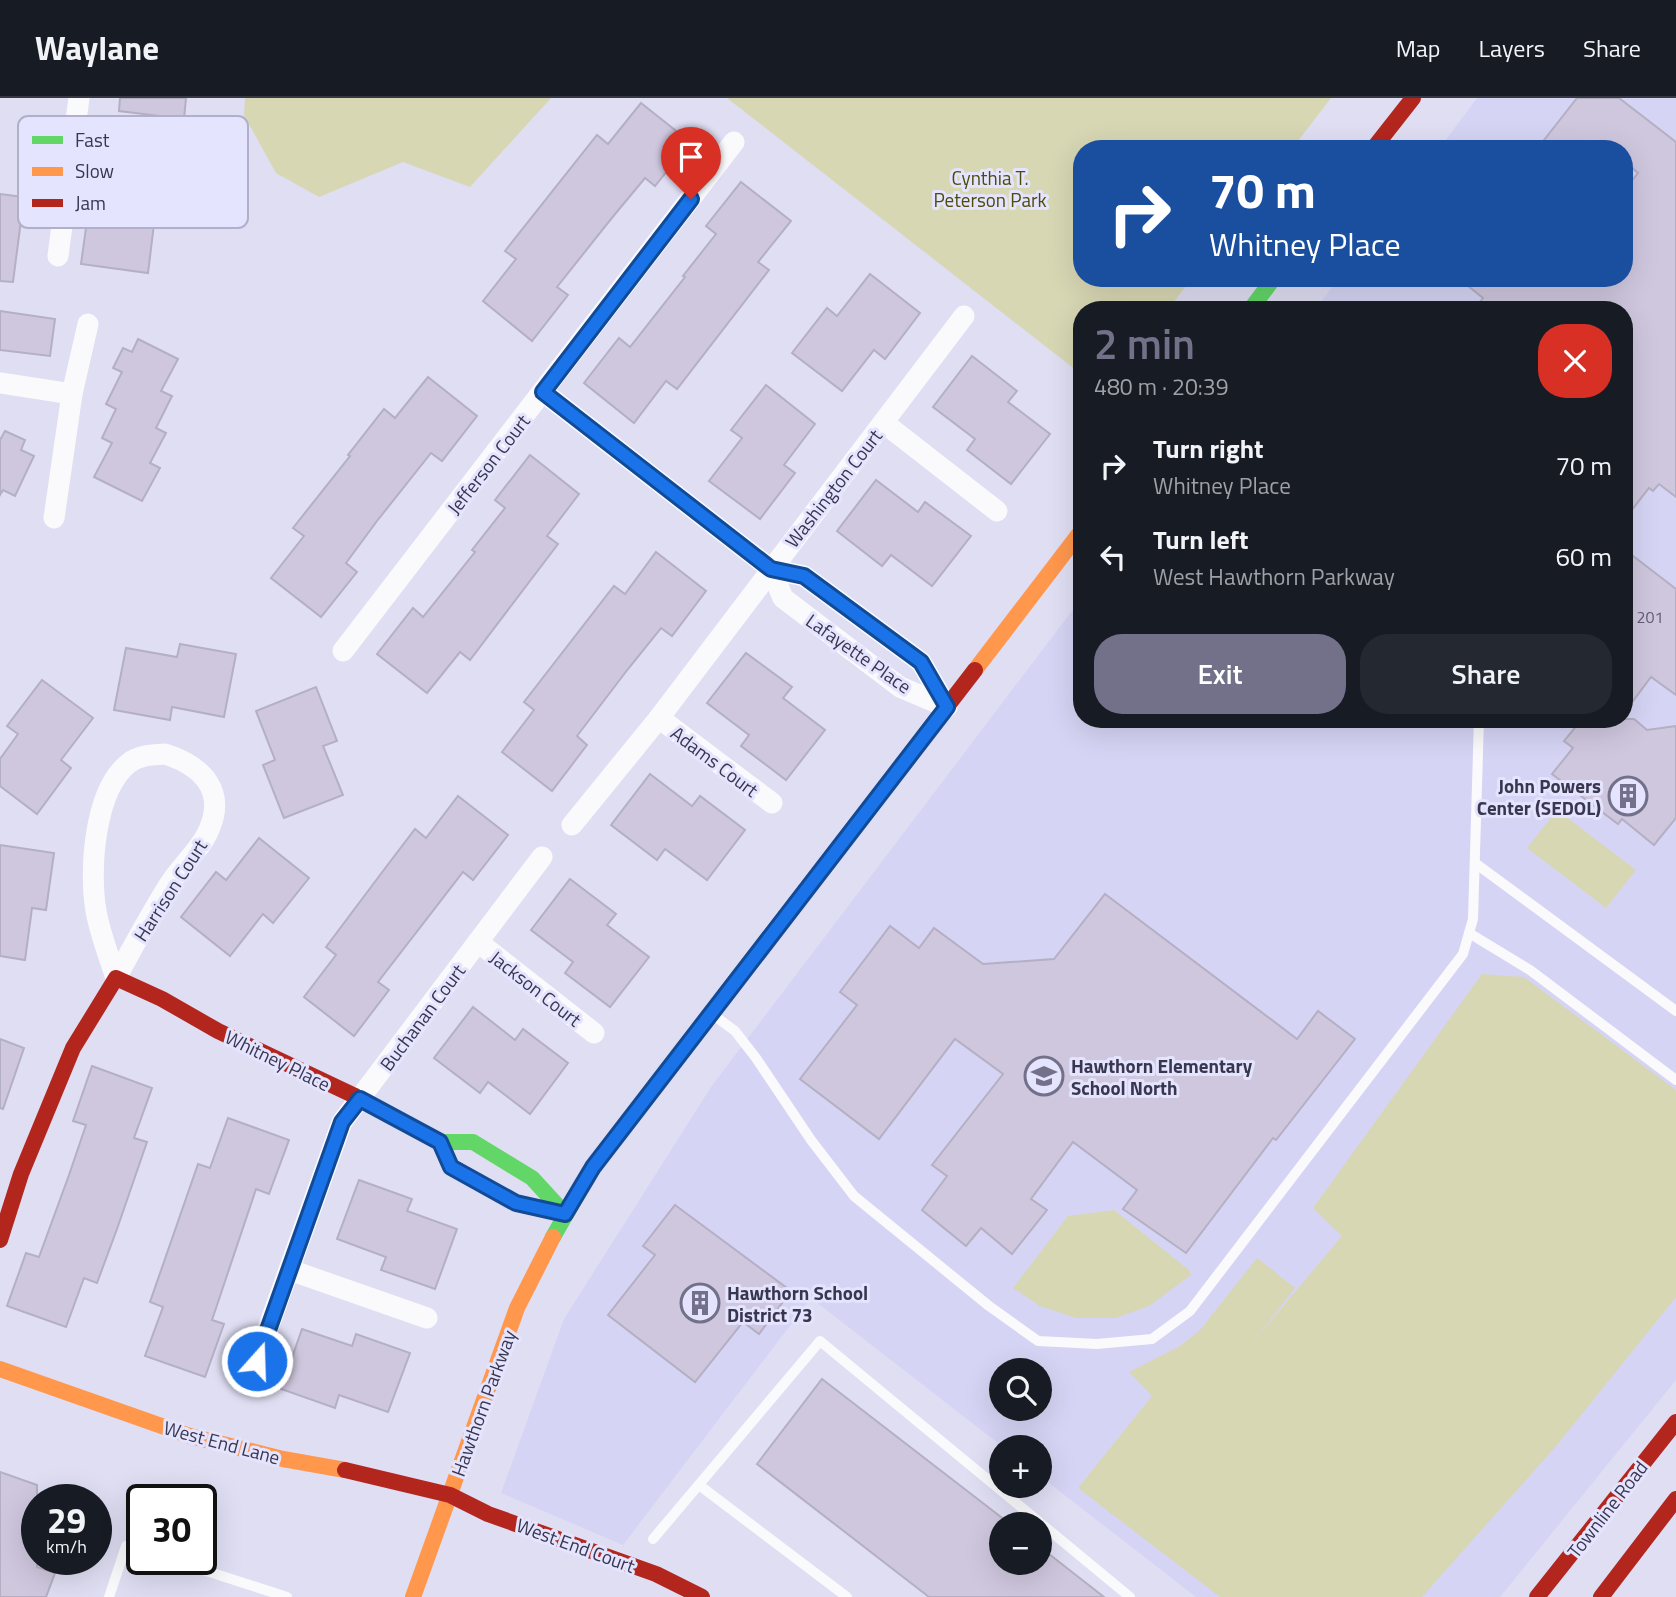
<!DOCTYPE html>
<html lang="en">
<head>
<meta charset="utf-8">
<style>
	:root { --surface:#171b24; --page:#242831; --text:#f1f3f6; --muted:#9ea1a6; --line:#363941; --accent:#737189 }
	body { margin:0; font-family:"Titillium Web",sans-serif; background:var(--page); color:var(--text); height:100vh; display:flex; flex-direction:column; font-size:26px; white-space:nowrap }
	* { box-sizing:border-box; margin:0 }
	p { font-size:23px; color:var(--muted) }
	.icon { flex:none; width:38px; height:38px; fill:none; stroke:currentColor; stroke-width:2; stroke-linecap:round; stroke-linejoin:round }
	.map { position:relative; flex:1; overflow:hidden }
	.sheet { position:absolute; left:1073px; top:203px; width:560px; height:427px; display:flex; flex-direction:column; background:var(--surface); border-radius:28px; box-shadow:0 7px 28px #0002 }
	.sheet>* { flex:none }
	.top-card { position:absolute; left:1073px; top:42px; width:560px; height:147px; border-radius:28px; box-shadow:0 7px 28px #0002; background:#1a4fa0; color:#fff; overflow:hidden }
	.buttons { position:absolute; left:989px; top:1260px; display:grid; gap:14px }
	.buttons a { display:grid; place-items:center; width:63px; height:63px; border-radius:50%; background:var(--surface); box-shadow:0 7px 28px #0002; font-size:35px }
	.speed { position:absolute; left:21px; top:1386px; display:flex; gap:14px; font-size:35px; font-weight:700; text-align:center }
	.speed>* { display:grid; place-content:center; width:91px; height:91px; border-radius:50%; background:var(--surface); box-shadow:0 7px 28px #0002; line-height:1 }
	.speed small { font-size:18px; font-weight:400 }
	.speed .limit { border:4px solid #111; border-radius:10px; background:#fff; color:#111 }
	.pin { position:absolute; display:grid; place-items:center; width:60px; height:60px; color:#fff; margin:-72px -30px; border-radius:50% 50% 50% 0; rotate:-45deg; box-shadow:0 0 7px #0007 }
	.pin .icon { rotate:45deg }
	.me { position:absolute; width:77px; margin:-38px; rotate:20deg; stroke-linejoin:round; filter:drop-shadow(0 0 5px #0008) }
	.turn { display:flex; align-items:center; gap:24px; height:147px; padding:0 21px; font-size:32px }
	.turn .icon { width:91px; height:91px; stroke-width:2.5 }
	.turn b { display:block; font-size:49px; line-height:60px }
	.round { display:grid; place-items:center; flex:none; width:74px; height:74px; border-radius:28px; background:var(--page) }
	.headline { display:flex; align-items:center; justify-content:space-between; height:119px; padding:0 21px }
	h1 { font-size:42px; font-weight:600; line-height:52px; color:var(--accent) }
	.button { display:flex; gap:14px; margin-top:auto; padding:14px 21px }
	.button a { flex:1; height:80px; border-radius:28px; background:var(--accent); color:#fff; font-size:28px; font-weight:600; line-height:80px; text-align:center }
	.button a+a { background:var(--page); color:var(--text) }
	ul { padding:0; list-style:none }
	li { display:flex; align-items:center; gap:21px; height:91px; padding:0 21px }
	li div { flex:1 }
	li b { display:block; font-size:26px }
	li em { font-style:normal }
	header { display:flex; align-items:center; gap:42px; box-sizing:border-box; height:98px; padding:0 35px; background:var(--surface); border-bottom:2px solid var(--line) }
	header strong { font-size:33px }
	nav { display:flex; gap:38px; margin-inline-start:auto; font-size:24px }
	.map>svg:first-child { display:block }
</style>
</head>
<body>
<header>
<strong>Waylane</strong>
<nav><a>Map</a><a>Layers</a><a>Share</a></nav>
</header>
<div class="map">
<svg width="1676" height="1499" viewBox="0 0 1676 1499">
	<rect width="100%" height="100%" fill="#dfdef3"/>
	<!-- built -->
	<path fill="#d5d4f4" fill-rule="evenodd" d="M1477,0H1676V1282L1500,1499H1196L1040,1378V1349H1003L811,1200L623,1447L501,1395L564,1221L711,989L1081,501L1082,621H1624V212H1315L1339,180H1624V51H1439ZM1001,1272H1040V1311H1001Z"/>
	<!-- green -->
	<g fill="#d8d7b4">
		<polygon points="245,0 551,0 470,89 403,64 319,99 276,75 244,17"/>
		<polygon points="727,0 1331,0 1292,51 1082,51 1082,180 1192,180 1168,212 1082,212 1081,276"/>
		<polygon points="1557,712 1636,772 1606,810 1527,750"/>
		<polygon points="1482,876 1524,879 1676,992 1676,1199 1557,1347 1422,1499 1220,1499 1078,1390 1152,1298 1129,1274 1180,1248 1200,1232 1257,1160 1295,1190 1253,1244 1342,1138 1313,1110"/>
		<polygon points="1114,1112 1189,1172 1191,1177 1149,1208 1116,1220 1076,1220 1040,1208 1013,1190 1068,1118"/>
	</g>
	<!-- building -->
	<g fill="#cfc7de" stroke="#b5afc3" stroke-width="2">
		<polygon points="120,0 186,0 184,21 119,13"/>
		<polygon points="1577,0 1619,0 1676,44 1676,399 1659,386 1653,393 1649,390 1624,422 1624,212 1474,212 1483,200 1458,180 1624,180 1624,93 1638,75 1624,63 1624,51 1537,51"/>
		<polygon points="641,5 690,44 655,88 645,80 611,121 557,189 568,197 532,243 483,203 516,161 505,153 597,37 608,46"/>
		<polygon points="113,58 177,66 173,95 165,94 161,119 155,118 148,175 81,166 89,108 105,110"/>
		<polygon points="741,84 791,123 758,164 769,172 677,291 666,283 634,325 584,285 619,240 630,249 685,179 683,178 716,136 706,128"/>
		<polygon points="0,96 24,99 13,184 0,183"/>
		<polygon points="870,176 920,215 885,261 874,252 842,293 792,255 827,210 837,218"/>
		<polygon points="0,213 55,221 50,258 0,252"/>
		<polygon points="138,241 178,261 161,293 172,298 156,330 166,335 150,365 160,370 142,403 94,379 112,345 102,340 116,311 106,306 122,274 113,270 123,250 132,254"/>
		<polygon points="972,258 1017,293 1008,304 1050,336 1011,386 967,352 975,341 933,309"/>
		<polygon points="428,279 477,318 442,363 431,355 377,423 346,465 357,474 321,519 271,480 304,438 293,430 350,358 348,357 384,311 395,320"/>
		<polygon points="766,287 815,326 784,367 795,375 760,421 709,383 742,340 731,332"/>
		<polygon points="5,333 25,342 21,352 34,358 15,398 3,392 0,397 0,342"/>
		<polygon points="530,357 579,396 547,438 558,446 470,562 460,554 427,595 377,556 413,510 423,519 475,454 472,452 505,410 495,402"/>
		<polygon points="876,382 918,414 925,404 971,438 932,488 891,457 882,468 837,433"/>
		<polygon points="1624,451 1676,491 1676,597 1651,579 1624,615"/>
		<polygon points="656,454 706,493 672,538 661,530 628,571 577,638 587,647 552,693 502,654 534,612 524,604 614,488 625,496"/>
		<polygon points="180,546 236,556 224,619 172,609 170,622 114,612 126,550 177,559"/>
		<polygon points="746,555 792,589 783,600 825,632 786,682 741,648 749,637 707,605"/>
		<polygon points="42,582 93,620 61,662 71,670 37,716 0,688 0,661 18,636 7,628"/>
		<polygon points="316,589 337,643 323,648 343,697 284,720 263,667 275,662 256,613"/>
		<polygon points="1582,621 1634,621 1647,632 1676,628 1676,720 1654,747 1622,721 1618,726 1552,676 1573,650 1564,643"/>
		<polygon points="650,676 692,708 700,698 745,732 707,782 665,751 657,762 611,727"/>
		<polygon points="458,698 508,737 473,782 463,774 378,884 389,892 354,938 304,899 336,857 326,849 380,777 415,731 426,740"/>
		<polygon points="259,740 309,780 273,825 263,816 230,858 181,819 216,774 226,782"/>
		<polygon points="0,747 54,755 46,812 32,810 25,862 0,858"/>
		<polygon points="570,781 616,816 607,827 649,859 610,909 565,875 573,864 531,832"/>
		<polygon points="1105,796 1297,941 1318,913 1355,941 1276,1042 1273,1040 1186,1155 1123,1111 1137,1092 1073,1044 1031,1101 1047,1112 1012,1156 981,1130 966,1148 922,1112 947,1078 932,1067 1003,976 955,941 879,1041 800,981 857,907 840,894 890,828 919,850 934,830 983,866 1054,861"/>
		<polygon points="473,909 515,942 523,931 568,965 530,1016 488,984 480,995 434,960"/>
		<polygon points="0,941 24,950 3,1011 0,1010"/>
		<polygon points="92,968 152,990 134,1040 147,1044 117,1131 97,1185 84,1180 66,1229 7,1208 26,1155 39,1159 69,1077 86,1027 73,1023"/>
		<polygon points="228,1020 289,1042 269,1096 256,1091 212,1222 224,1226 205,1279 145,1258 163,1209 150,1204 198,1066 210,1070"/>
		<polygon points="359,1082 412,1101 407,1113 457,1131 435,1191 381,1172 386,1159 337,1141"/>
		<polygon points="675,1107 791,1193 759,1236 743,1224 695,1284 608,1217 655,1157 643,1148"/>
		<polygon points="302,1231 352,1248 356,1236 410,1255 388,1314 339,1297 335,1310 281,1291"/>
		<polygon points="822,1281 1010,1426 1001,1426 1001,1465 1040,1465 1040,1449 1104,1499 929,1499 757,1366"/>
		<polygon points="0,1374 37,1387 37,1469 55,1475 46,1499 0,1499"/>
	</g>
	<g fill="none" stroke-linecap="round" stroke-linejoin="round">
		<!-- lane -->
		<g stroke="#fafafd" stroke-width="10">
			<polyline points="1475,765 1676,913"/>
			<polyline points="1469,835 1530,872 1676,982"/>
			<polyline points="712,916 735,933 756,960 811,1042 854,1098 989,1208 1038,1243 1097,1246 1152,1241 1190,1213 1463,856 1473,821 1479,621"/>
			<polyline points="699,1387 847,1499"/>
			<polyline points="653,1441 820,1243 1130,1499"/>
			<polyline points="169,1461 287,1499"/>
			<polyline points="109,1499 126,1448 142,1453"/>
		</g>
		<!-- street -->
		<g stroke="#fafafd" stroke-width="21">
			<polyline points="58,158 79,0"/>
			<polyline points="0,285 72,296"/>
			<polyline points="543,294 771,471 804,478 921,564 947,609"/>
			<polyline points="884,325 997,413"/>
			<polyline points="54,420 72,296 88,226"/>
			<polyline points="771,471 783,500 900,589 947,609"/>
			<polyline points="343,553 734,44"/>
			<polyline points="659,620 772,705"/>
			<path d="M165,656C203,668 228,694 207,736C198,754 180,769 169,787C150,817 133,849 116,880C109,858 100,836 96,813C89,773 94,692 129,665C139,657 153,657 165,656Z"/>
			<polyline points="572,727 659,620 964,218"/>
			<polyline points="478,844 594,935"/>
			<polyline points="290,1172 427,1220"/>
			<polyline points="248,1286 342,1024 542,759"/>
		</g>
		<!-- fast -->
		<g stroke="#63d668" stroke-width="16">
			<polyline points="1250,212 1274,180"/>
			<polyline points="355,998 440,1044 473,1044 532,1080 565,1116 516,1105 451,1069 440,1044"/>
			<polyline points="553,1139 593,1069 724,898"/>
		</g>
		<!-- slow -->
		<g stroke="#ff974d" stroke-width="16">
			<polyline points="975,572 1082,432"/>
			<polyline points="0,1271 190,1338 283,1361 345,1372"/>
			<polyline points="413,1499 517,1210 553,1139"/>
		</g>
		<!-- jam -->
		<g stroke="#b3261e" stroke-width="16">
			<polyline points="1373,51 1413,0"/>
			<polyline points="724,898 975,572"/>
			<polyline points="0,1142 21,1076 73,950 116,880 162,901 218,933 355,998"/>
			<polyline points="345,1372 450,1397 488,1416 656,1476 702,1499"/>
			<polyline points="1537,1499 1676,1324"/>
			<polyline points="1601,1499 1676,1401"/>
		</g>
	</g>
	<g fill="none" stroke-linecap="round" stroke-linejoin="round">
		<defs>
			<polyline id="route" points="257,1263 342,1024 360,1001 440,1044 451,1069 516,1105 565,1116 593,1069 947,609 921,564 804,478 771,471 543,294 691,101"/>
		</defs>
		<!-- route casing -->
		<use href="#route" stroke="#114b97" stroke-width="18"/>
		<!-- route -->
		<use href="#route" stroke="#1a73e8" stroke-width="12"/>
	</g>
	<!-- icons -->
	<defs>
		<symbol id="building-ring" viewBox="-11 -11 22 22"><circle r="9.5" fill="#e5e4fe" stroke="#737189" stroke-width="1.5"/><path d="M-4-6H4V6H1V3H-1V6H-4ZM-2.5-4.3h1.7v1.8h-1.7ZM.8-4.3h1.7v1.8H.8ZM-2.5-1h1.7V.8h-1.7ZM.8-1h1.7V.8H.8Z" fill="#737189"/></symbol>
		<symbol id="school-ring" viewBox="-11 -11 22 22"><circle r="9.5" fill="#e5e4fe" stroke="#737189" stroke-width="1.5"/><path d="M0-5L7-2L0 1L-7-2ZM-4 1L0 2.5L4 1V4Q0 6-4 4Z" fill="#737189"/></symbol>
	</defs>
	<g fill-rule="evenodd">
		<use href="#building-ring" x="1606" y="676" width="44" height="44"/>
		<use href="#school-ring" x="1022" y="956" width="44" height="44"/>
		<use href="#building-ring" x="678" y="1183" width="44" height="44"/>
	</g>
	<g text-anchor="middle" dominant-baseline="central" stroke-width="6" stroke-linejoin="round" paint-order="stroke">
		<!-- number labels -->
		<g font-size="16" fill="#5f5c74">
			<text x="1650" y="519">201</text>
		</g>
		<!-- park labels -->
		<g font-size="19" fill="#4d4b07" stroke="#e5e4fe">
			<text x="990" y="79">Cynthia T.<tspan x="990" dy="22">Peterson Park</tspan></text>
		</g>
		<!-- street labels -->
		<g font-size="19" fill="#393750" stroke="#e5e4fe">
			<text transform="translate(488 366) rotate(-52)">Jefferson Court</text>
			<text transform="translate(833 390) rotate(-52)">Washington Court</text>
			<text transform="translate(859 555) rotate(35)">Lafayette Place</text>
			<text transform="translate(715 663) rotate(37)">Adams Court</text>
			<text transform="translate(170 792) rotate(-57)">Harrison Court</text>
			<text transform="translate(536 890) rotate(38)">Jackson Court</text>
			<text transform="translate(422 919) rotate(-53)">Buchanan Court</text>
			<text transform="translate(278 962) rotate(26)">Whitney Place</text>
			<text transform="translate(483 1305) rotate(-70)">Hawthorn Parkway</text>
			<text transform="translate(222 1344) rotate(15)">West End Lane</text>
			<text transform="translate(1607 1411) rotate(-52)">Townline Road</text>
			<text transform="translate(576 1447) rotate(20)">West End Court</text>
		</g>
		<!-- poi labels -->
		<g font-size="19" font-weight="bold" fill="#393750" stroke="#e5e4fe" text-anchor="start">
			<text x="1601" y="687" text-anchor="end">John Powers<tspan x="1601" dy="22">Center (SEDOL)</tspan></text>
			<text x="1071" y="967">Hawthorn Elementary<tspan x="1071" dy="22">School North</tspan></text>
			<text x="727" y="1194">Hawthorn School<tspan x="727" dy="22">District 73</tspan></text>
		</g>
	</g>
	<!-- legend -->
	<rect x="18" y="18" width="230" height="112" rx="10" fill="#e5e4fe" stroke="#b1b0ca" stroke-width="2"/>
	<rect x="32" y="38" width="31" height="8" fill="#63d668"/>
	<rect x="32" y="69" width="31" height="9" fill="#ff974d"/>
	<rect x="32" y="101" width="31" height="8" fill="#b3261e"/>
	<g font-size="19" fill="#393750">
		<text x="75" y="49">Fast</text>
		<text x="75" y="80">Slow</text>
		<text x="75" y="112">Jam</text>
	</g>
</svg>
<div class="buttons">
<a><svg class="icon" aria-label="search" viewBox="0 0 24 24"><circle cx="10" cy="10" r="6"/><path d="M15 15l6 6"/></svg></a>
<a>+</a>
<a>−</a>
</div>
<div class="speed"><div>29<small>km/h</small></div><div class="limit">30</div></div>
<div class="pin" style="left:691px;top:101px;background:#d93025"><svg class="icon" aria-label="arrive" viewBox="0 0 24 24"><path d="M6 21V4h12l-3 4 3 4H6"/></svg></div>
<svg class="me" style="left:257px;top:1263px" viewBox="-20 -20 40 40"><circle r="17" fill="#1a73e8" stroke="#fff" stroke-width="3"/><path d="M0-11L8 9 0 5-8 9z" fill="#fff"/></svg>
<div class="top-card">
<div class="turn"><svg class="icon" aria-label="right" viewBox="0 0 24 24"><path d="M7 20v-9h11M14 6l5 5-5 5"/></svg><div><b>70 m</b>Whitney Place</div></div>
</div>
<section class="sheet">
<div class="headline"><div><h1>2 min</h1><p>480 m · 20:39</p></div><a class="round" style="background:#d93025;color:#fff"><svg class="icon" aria-label="close" viewBox="0 0 24 24"><path d="M6 6l12 12M18 6L6 18"/></svg></a></div>
<ul>
<li><svg class="icon" aria-label="right" viewBox="0 0 24 24"><path d="M7 20v-9h11M14 6l5 5-5 5"/></svg><div><b>Turn right</b><p>Whitney Place</p></div><em>70 m</em></li>
<li><svg class="icon" aria-label="left" viewBox="0 0 24 24"><path d="M17 20v-9H6M10 6l-5 5 5 5"/></svg><div><b>Turn left</b><p>West Hawthorn Parkway</p></div><em>60 m</em></li>
</ul>
<div class="button"><a>Exit</a><a>Share</a></div>
</section>
</div>
</body>
</html>
